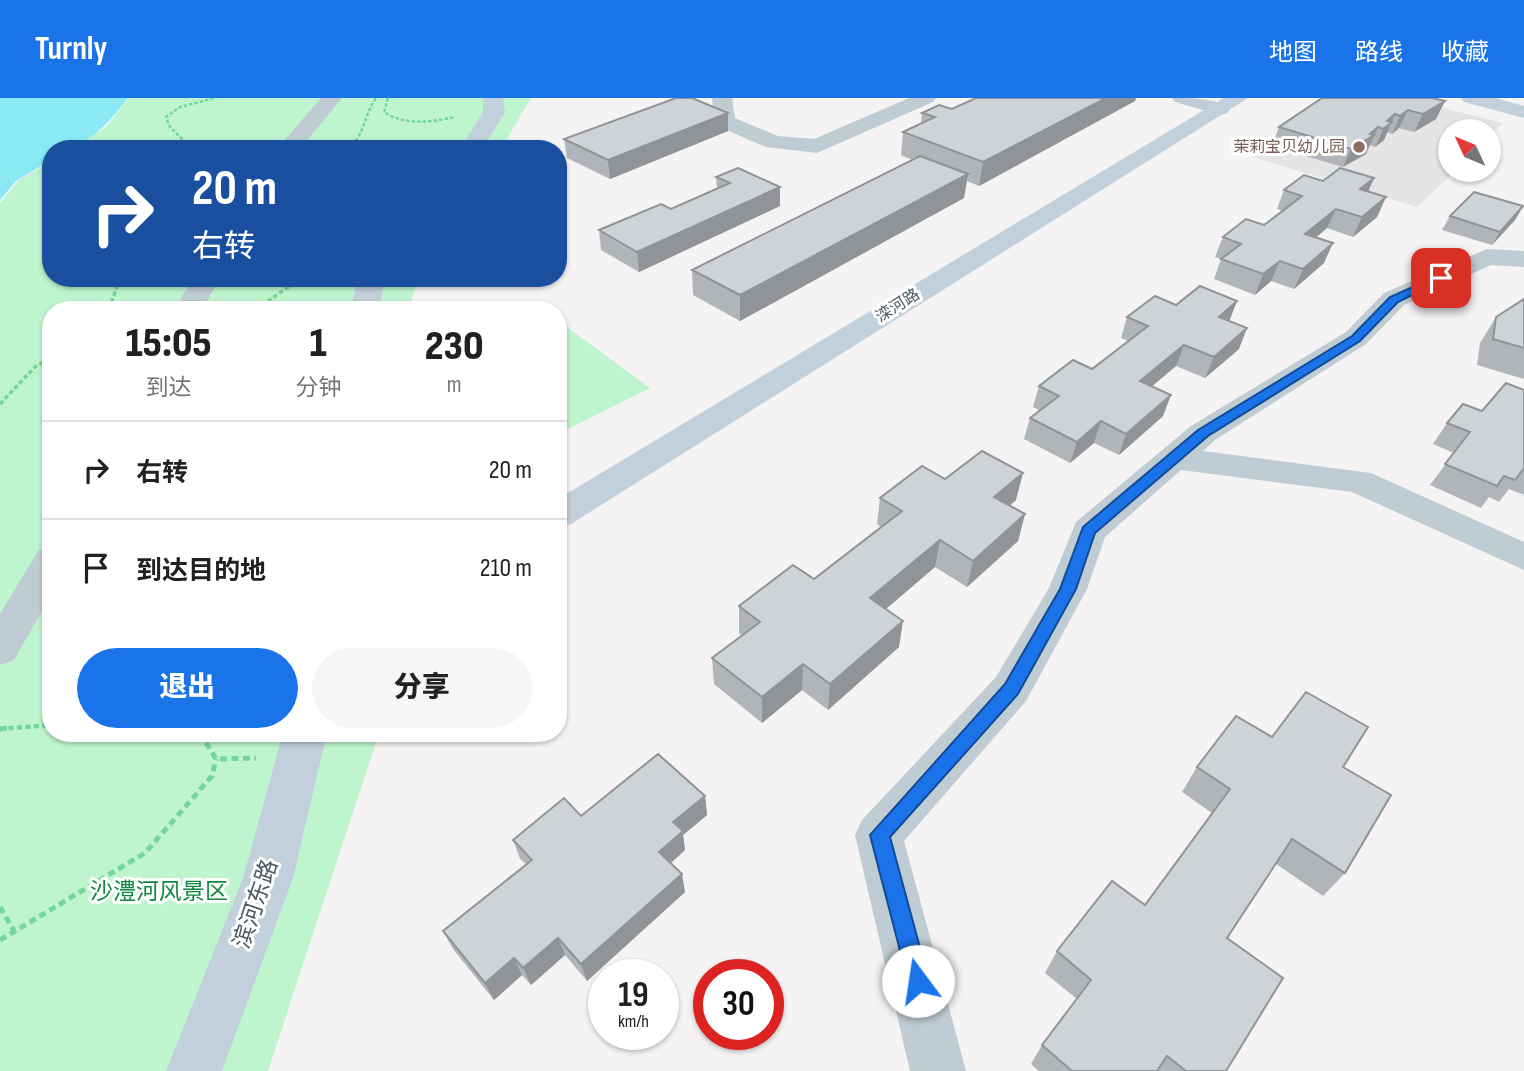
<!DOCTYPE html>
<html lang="zh">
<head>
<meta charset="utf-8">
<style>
	:root { --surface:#fff; --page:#f6f6f6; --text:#202124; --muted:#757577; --line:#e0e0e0; --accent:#1a73e8 }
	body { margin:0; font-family:"Sofia Sans Condensed","Noto Sans SC",sans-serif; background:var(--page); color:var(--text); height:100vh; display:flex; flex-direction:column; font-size:26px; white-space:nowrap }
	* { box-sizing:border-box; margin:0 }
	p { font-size:23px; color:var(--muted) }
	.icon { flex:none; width:38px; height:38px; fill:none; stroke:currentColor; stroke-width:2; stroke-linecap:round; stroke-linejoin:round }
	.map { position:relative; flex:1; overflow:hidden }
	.side { position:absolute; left:42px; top:203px; width:525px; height:441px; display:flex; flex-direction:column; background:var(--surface); border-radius:28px; box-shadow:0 2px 5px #0004 }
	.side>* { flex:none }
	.guide { position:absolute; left:42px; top:42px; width:525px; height:147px; border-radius:28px; box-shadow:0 2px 5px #0004; background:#1a4fa0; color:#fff; overflow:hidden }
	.needle { width:46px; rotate:314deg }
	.buttons { position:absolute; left:1438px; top:21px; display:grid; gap:14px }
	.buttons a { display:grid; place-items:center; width:63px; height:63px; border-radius:50%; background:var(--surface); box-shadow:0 2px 5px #0004; font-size:35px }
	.speed { position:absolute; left:588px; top:861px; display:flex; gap:14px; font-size:35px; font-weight:700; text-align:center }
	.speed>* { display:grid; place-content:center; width:91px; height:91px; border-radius:50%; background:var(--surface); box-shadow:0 2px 5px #0004; line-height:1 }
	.speed small { font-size:18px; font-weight:400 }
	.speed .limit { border:10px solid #d22; background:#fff; color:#111 }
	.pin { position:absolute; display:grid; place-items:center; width:60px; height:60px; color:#fff; margin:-30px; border-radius:14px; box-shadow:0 4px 10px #0006 }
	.me { position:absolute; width:77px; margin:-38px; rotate:346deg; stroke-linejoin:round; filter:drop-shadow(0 0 5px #0008) }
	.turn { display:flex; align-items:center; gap:24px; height:147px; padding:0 35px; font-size:32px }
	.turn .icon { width:91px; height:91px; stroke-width:2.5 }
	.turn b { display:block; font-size:49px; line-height:60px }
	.eta { display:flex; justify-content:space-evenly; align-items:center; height:119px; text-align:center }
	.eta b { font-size:42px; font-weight:800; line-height:49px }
	.cta { display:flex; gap:14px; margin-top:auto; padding:14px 35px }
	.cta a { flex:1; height:80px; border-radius:42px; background:var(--accent); color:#fff; font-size:28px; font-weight:800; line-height:80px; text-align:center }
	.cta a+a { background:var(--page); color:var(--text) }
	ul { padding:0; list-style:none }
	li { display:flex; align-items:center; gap:21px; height:98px; padding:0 35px; border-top:2px solid var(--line) }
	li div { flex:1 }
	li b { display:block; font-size:26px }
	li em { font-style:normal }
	header { display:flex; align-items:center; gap:42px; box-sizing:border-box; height:98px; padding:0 35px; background:var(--accent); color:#fff }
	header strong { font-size:33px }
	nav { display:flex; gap:38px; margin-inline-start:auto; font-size:24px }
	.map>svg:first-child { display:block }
</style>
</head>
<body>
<header>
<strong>Turnly</strong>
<nav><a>地图</a><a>路线</a><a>收藏</a></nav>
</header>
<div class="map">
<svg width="1524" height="973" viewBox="0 0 1524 973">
	<rect width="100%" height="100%" fill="#f5f3f3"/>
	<!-- education -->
	<polygon fill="#e6e4e5" points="1337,0 1405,0 1503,25 1489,39 1489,33 1451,33 1451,72 1456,72 1417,109 1252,59"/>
	<!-- green -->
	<g fill="#bff5ce">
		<polygon points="129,0 531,0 501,51 70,51 106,29"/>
		<polygon points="51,63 51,180 420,180 412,199 411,212 51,212 51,635 379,635 268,973 0,973 0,105 18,83"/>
		<polygon points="560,224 650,290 558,336"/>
	</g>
	<!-- water -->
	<path fill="#89eaf5" d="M0,0H128C107,27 87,51 51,51V62L16,83L0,102Z"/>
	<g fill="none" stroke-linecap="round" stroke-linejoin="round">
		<!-- path-far3 -->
		<g stroke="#73d79b" stroke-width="2.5" stroke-dasharray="3.5 2" stroke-linecap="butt">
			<path d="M388,0L384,14C405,28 432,24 455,19"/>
			<polyline points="176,51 182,41 170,29 166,19 180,9 215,0"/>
			<path d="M348,51C365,37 364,17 376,0"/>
			<polyline points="51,105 48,109 51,109"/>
		</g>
		<!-- path-far2 -->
		<g stroke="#73d79b" stroke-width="3.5" stroke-dasharray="4.5 2.5" stroke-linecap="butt">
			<polyline points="226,210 257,209"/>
			<polyline points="109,211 158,208"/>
			<polyline points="109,211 120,180"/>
			<polyline points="256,211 290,188 319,180"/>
			<polyline points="0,306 35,269 51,259"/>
		</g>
		<!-- path-far1 -->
		<polyline stroke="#73d79b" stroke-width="4.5" stroke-dasharray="5 3.5" stroke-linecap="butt" points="0,631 51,627"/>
		<!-- path -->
		<g stroke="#73d79b" stroke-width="5" stroke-dasharray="7 4.5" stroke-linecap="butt">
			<polyline points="0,631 10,630"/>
			<polyline points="200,635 216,661 256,660"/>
			<polyline points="58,640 98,635"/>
			<polyline points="0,809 14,833"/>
			<polyline points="0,842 145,755 212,678 216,661"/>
		</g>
		<!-- street -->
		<g fill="#c0ccd3" fill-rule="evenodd">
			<polygon points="321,0 342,0 300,51 277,51"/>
			<polygon points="712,0 732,0 735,20 778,38 814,41 909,0 936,0 933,4 817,55 766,49 717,28 714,23"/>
			<path d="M1172,0C1189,0 1218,0 1230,11L1227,15L1220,17L1175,4Z"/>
			<polygon points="1487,151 1524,153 1524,169 1491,167 1404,207 1366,246 1215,342 1203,353 1371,375 1524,444 1524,472 1352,394 1181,372 1105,439 1087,491 1026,603 904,743 966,973 910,973 855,737 862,722 996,579 1049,490 1076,424 1191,328 1346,234 1384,195"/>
			<polygon points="193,180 220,180 202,212 174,212"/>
			<polygon points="51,450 51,497 14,562 0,567 0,516 38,453"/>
		</g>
		<!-- secondary -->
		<g fill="#c2d0db" fill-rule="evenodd">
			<polygon points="483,0 503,0 505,14 482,51 460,51 483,14"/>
			<polygon points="1224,0 1248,0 571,426 558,429 558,401"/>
			<polygon points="1461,0 1495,0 1524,8 1524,20 1464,4"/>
			<polygon points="357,180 385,180 379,212 351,212"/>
			<polygon points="283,635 327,635 293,780 222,973 166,973 243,780"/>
		</g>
	</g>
	<!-- wall -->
	<g fill="#b1b5ba">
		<polygon points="976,0 1136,0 1135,3 979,88 967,83 964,100 740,223 693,197 692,172 912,62 901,57 903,34 921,26 922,15 952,11"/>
		<polygon points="1445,3 1436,21 1414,34 1399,30 1392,36 1387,34 1384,42 1375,49 1370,47 1366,56 1343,69 1272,48 1279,29"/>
		<polygon points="728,33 610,81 567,60 564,41"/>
		<polygon points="716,79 780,89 780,108 639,174 601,152 599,132 671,111 717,91"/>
		<polygon points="1374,80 1368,94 1386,99 1377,119 1353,139 1327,130 1316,139 1324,165 1294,191 1271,183 1255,197 1214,181 1221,161 1215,159 1223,139 1264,127 1283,113 1277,111 1284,92"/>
		<polygon points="1523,108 1515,122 1492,147 1442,132 1450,118"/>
		<polygon points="1524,201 1524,281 1477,267 1480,245 1496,219"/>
		<polygon points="1176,207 1229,223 1239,251 1205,280 1176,268 1152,288 1163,318 1119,357 1094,345 1070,365 1024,341 1030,320 1039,312 1033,309 1039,288 1092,271 1128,243 1121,240 1127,219"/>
		<polygon points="1524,292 1524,397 1509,391 1499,404 1489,399 1481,410 1430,387 1454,355 1433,346 1447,325 1482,313"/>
		<polygon points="945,381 1016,402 1010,407 1025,416 1018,443 967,489 935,469 886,511 899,549 828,612 802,592 762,625 714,586 712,560 742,537 739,535 739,508 814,481 881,429 877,426 880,400"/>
		<polygon points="1272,639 1343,669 1345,775 1323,798 1276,766 1227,840 1226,973 1039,973 1031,966 1042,947 1077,901 1045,875 1057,853 1145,807 1212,715 1182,694 1197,669"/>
		<polygon points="705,698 707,717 683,737 685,752 671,765 685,794 587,883 565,857 531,887 522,877 494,902 453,851 443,833 526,766 520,761 513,742 581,718"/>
	</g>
	<!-- shaded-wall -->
	<g fill="#909497">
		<polygon points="1106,0 1136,0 1135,3 979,88 983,64"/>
		<polygon points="1445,3 1436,21 1414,34 1423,16"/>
		<polygon points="1408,12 1399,30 1392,36 1400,18"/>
		<polygon points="728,15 728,33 610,81 608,62"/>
		<polygon points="1395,16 1384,42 1375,49 1387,23"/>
		<polygon points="1378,29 1366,56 1343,69 1351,51"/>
		<polygon points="968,76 964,100 740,223 740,197"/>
		<polygon points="1374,80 1365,100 1360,91"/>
		<polygon points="780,89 780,108 639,174 637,154"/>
		<polygon points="1386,99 1377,119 1353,139 1362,119"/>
		<polygon points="1523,108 1515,122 1492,147 1500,134"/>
		<polygon points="1336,111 1327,130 1297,156 1305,136"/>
		<polygon points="1333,145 1324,165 1294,191 1303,171"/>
		<polygon points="1280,163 1271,183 1255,197 1263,176"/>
		<polygon points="1237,203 1229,224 1219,219"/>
		<polygon points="1247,230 1239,251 1205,280 1214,259"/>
		<polygon points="1184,247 1176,268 1133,304 1140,283"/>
		<polygon points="1171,297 1163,318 1119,357 1126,336"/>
		<polygon points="1101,323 1094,345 1070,365 1077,344"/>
		<polygon points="1023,375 1016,402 988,426 994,399"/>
		<polygon points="1025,416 1018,443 967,489 973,463"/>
		<polygon points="940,442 935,469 867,527 870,500"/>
		<polygon points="903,523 899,549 828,612 830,586"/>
		<polygon points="803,566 802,592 762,625 762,599"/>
		<polygon points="705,698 707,717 683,737 685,752 662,773 659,754 673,724"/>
		<polygon points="682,776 685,794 587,883 581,866"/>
		<polygon points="558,840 565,857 531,887 523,870"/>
		<polygon points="514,860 522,877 494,902 485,885"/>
	</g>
	<!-- building -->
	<g fill="#ced3d8" stroke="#909497" stroke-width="2">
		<polygon points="676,0 692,0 728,15 608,62 564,41"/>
		<polygon points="976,0 1106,0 983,64 903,34 935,19 922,15 939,7 952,11"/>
		<polygon points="1322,0 1432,0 1445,3 1423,16 1408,12 1400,18 1395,16 1387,23 1392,24 1383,31 1378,29 1370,36 1374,37 1351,51 1279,29"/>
		<polygon points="920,58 968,76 740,197 692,172"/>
		<polygon points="738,70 780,89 637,154 599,132 661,106 671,111 730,85 716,79"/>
		<polygon points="1340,70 1374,80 1360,91 1386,99 1362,119 1336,111 1305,136 1333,145 1303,171 1280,163 1263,176 1221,161 1241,146 1223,139 1246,121 1264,127 1302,98 1284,92 1304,77 1323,83"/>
		<polygon points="1474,94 1523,108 1500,134 1450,118"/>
		<polygon points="1200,188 1237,203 1219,219 1247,230 1214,259 1184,247 1140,283 1171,297 1126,336 1101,323 1077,344 1030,320 1059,298 1039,288 1073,262 1092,271 1148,228 1127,219 1155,198 1176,207"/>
		<polygon points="1524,201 1524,250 1493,241 1496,219"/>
		<polygon points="1506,285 1524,292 1524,370 1515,382 1504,378 1497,388 1445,366 1470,334 1447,325 1463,306 1482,313"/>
		<polygon points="982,353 1023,375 994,399 1025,416 973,463 940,442 870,500 903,523 830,586 803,566 762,599 712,560 760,524 739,508 793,467 814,481 902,413 880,400 922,368 945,381"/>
		<polygon points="1306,594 1368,629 1343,669 1391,697 1345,775 1292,741 1227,840 1283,880 1226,973 1186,973 1167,958 1157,973 1072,973 1042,947 1091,882 1057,853 1112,783 1145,807 1230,691 1197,669 1236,618 1272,639"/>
		<polygon points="658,656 705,698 673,724 683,733 659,754 682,776 581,866 558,840 523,870 514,860 485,885 443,833 532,762 513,742 564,700 581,718"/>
	</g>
	<!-- route -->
	<polygon fill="#1a73e8" stroke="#114b97" stroke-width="2" points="1437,178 1446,180 1398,204 1360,243 1208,338 1095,435 1076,491 1018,596 890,739 929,883 925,891 918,894 910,891 870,737 1005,586 1060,491 1083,429 1198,332 1352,238 1390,199"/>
	<!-- markers -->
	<circle fill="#8d6e63" stroke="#fff" stroke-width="2.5" cx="1359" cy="49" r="7"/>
	<g text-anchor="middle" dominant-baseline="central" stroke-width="6" stroke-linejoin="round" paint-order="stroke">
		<!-- far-education labels -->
		<g font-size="16" fill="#785e54" stroke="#fff" text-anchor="end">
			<text x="1345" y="49">茉莉宝贝幼儿园</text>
		</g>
		<!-- far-street labels -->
		<g font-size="16" fill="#485963" stroke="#fff">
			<text transform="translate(898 208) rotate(-32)">滦河路</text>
		</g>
		<!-- near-park labels -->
		<g font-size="23" fill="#0e883f" stroke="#fff">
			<text x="159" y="794">沙澧河风景区</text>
		</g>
		<!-- near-street labels -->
		<g font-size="23" fill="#485963" stroke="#fff">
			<text transform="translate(256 806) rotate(-71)">滨河东路</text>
		</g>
	</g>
</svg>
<div class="buttons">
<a><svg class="needle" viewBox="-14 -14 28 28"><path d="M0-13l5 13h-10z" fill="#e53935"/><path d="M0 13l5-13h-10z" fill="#757577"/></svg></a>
</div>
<div class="speed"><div>19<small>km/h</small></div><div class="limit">30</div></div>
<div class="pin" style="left:1441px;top:180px;background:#d93025"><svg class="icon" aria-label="arrive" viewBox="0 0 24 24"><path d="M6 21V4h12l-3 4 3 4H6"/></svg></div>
<svg class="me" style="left:918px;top:883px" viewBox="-20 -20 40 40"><circle r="19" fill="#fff"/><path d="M0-13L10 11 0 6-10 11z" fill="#1a73e8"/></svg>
<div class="guide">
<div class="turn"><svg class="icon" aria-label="right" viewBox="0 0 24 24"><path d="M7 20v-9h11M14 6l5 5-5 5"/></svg><div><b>20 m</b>右转</div></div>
</div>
<section class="side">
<div class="eta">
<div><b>15:05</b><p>到达</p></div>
<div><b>1</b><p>分钟</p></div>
<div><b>230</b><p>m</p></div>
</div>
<ul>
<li><svg class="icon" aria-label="right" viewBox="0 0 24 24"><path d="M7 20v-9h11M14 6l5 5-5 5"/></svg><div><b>右转</b></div><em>20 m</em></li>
<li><svg class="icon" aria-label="arrive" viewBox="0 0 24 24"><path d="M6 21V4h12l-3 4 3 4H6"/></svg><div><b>到达目的地</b></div><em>210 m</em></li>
</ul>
<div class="cta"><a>退出</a><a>分享</a></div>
</section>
</div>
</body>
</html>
